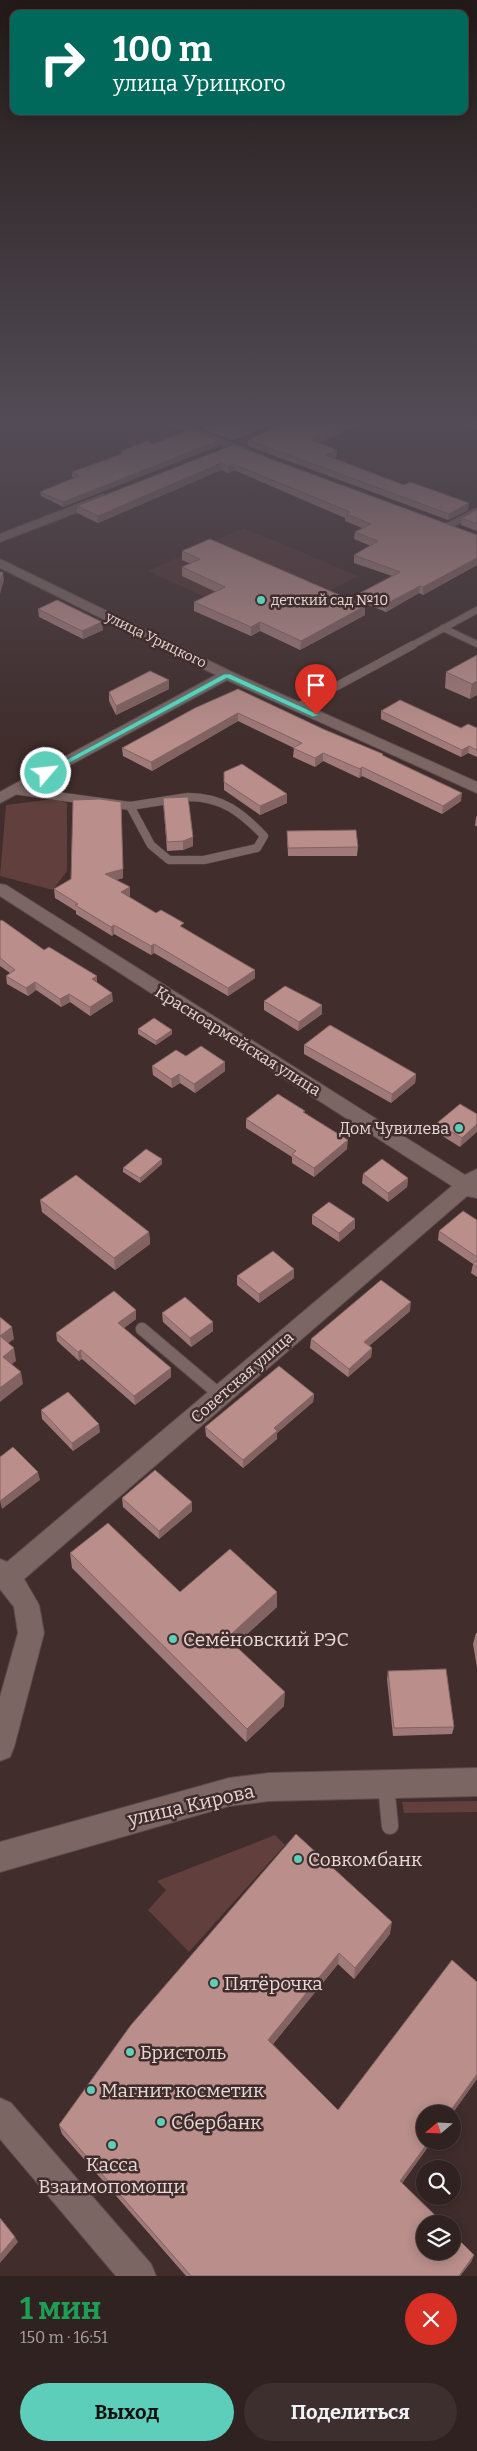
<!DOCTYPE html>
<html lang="ru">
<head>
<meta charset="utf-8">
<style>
	:root { --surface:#302221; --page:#3c2f2e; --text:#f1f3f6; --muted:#a8a4a5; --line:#4b3f3f; --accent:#5cceba }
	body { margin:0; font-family:Bitter,serif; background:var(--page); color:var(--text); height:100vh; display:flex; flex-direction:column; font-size:19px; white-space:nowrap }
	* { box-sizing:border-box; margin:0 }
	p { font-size:16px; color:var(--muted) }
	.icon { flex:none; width:28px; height:28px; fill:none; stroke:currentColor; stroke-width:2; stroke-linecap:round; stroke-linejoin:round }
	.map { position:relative; height:2276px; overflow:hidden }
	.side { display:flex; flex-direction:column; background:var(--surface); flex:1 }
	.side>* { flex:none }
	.top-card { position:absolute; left:10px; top:10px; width:458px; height:105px; border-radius:10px; box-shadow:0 2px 12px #0003,0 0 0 1px var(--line); background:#00695c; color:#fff; overflow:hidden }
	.needle { width:32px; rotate:251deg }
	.tools { position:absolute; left:416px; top:2105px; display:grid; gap:10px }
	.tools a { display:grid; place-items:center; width:45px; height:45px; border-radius:50%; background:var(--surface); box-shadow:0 2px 12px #0003,0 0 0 1px var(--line); font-size:25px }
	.pin { position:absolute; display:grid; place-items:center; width:42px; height:42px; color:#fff; margin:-51px -21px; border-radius:50% 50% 50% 0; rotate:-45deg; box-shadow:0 0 5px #0007 }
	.pin .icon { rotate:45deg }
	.me { position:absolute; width:55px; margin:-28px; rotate:62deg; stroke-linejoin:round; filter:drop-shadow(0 0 4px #0008) }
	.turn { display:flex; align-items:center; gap:18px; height:105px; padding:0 20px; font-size:22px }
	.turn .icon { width:65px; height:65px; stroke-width:2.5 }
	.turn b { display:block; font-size:35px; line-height:42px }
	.round { display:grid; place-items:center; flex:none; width:52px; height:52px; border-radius:26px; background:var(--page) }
	.head { display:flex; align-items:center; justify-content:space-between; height:85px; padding:0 20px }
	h1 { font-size:30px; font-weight:700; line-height:38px; color:#1e9e55 }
	.action { display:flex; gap:10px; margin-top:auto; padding:10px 20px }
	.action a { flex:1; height:58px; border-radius:30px; background:var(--accent); color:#111; font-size:20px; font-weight:700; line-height:58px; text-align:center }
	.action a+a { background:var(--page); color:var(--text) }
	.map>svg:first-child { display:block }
</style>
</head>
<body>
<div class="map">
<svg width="477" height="2276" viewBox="0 0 477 2276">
	<rect width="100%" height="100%" fill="#402d2c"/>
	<!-- built -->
	<polygon fill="#4f3433" points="243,528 358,576 264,624 148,571"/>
	<!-- green -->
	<g fill="#613f3d">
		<polygon points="53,799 67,803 67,871 53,890 0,876 6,805"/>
		<polygon points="477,1801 477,1812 404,1813 402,1802"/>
		<polygon points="275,1835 285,1845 189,1952 148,1910 166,1890 157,1881"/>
	</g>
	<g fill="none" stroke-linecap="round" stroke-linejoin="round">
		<defs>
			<g id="lane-far3">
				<polyline points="448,526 477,511"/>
				<polyline points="443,628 477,644"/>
				<polyline points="411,646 477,610"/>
			</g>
			<g id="lane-far2">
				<polyline points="298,707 413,645"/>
				<polyline points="13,790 130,806"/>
				<path d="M188,797C222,797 241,812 264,836L257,848L204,860H169L151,845L130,806Z"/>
			</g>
			<polyline id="lane-far1" points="142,1329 220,1395"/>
			<polyline id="lane" points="386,1785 390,1826"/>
			<g id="street">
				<polygon points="165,423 181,423 263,455 261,457 253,457"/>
				<polygon points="103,494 109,498 107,501 0,542 0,534"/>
				<polygon points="0,559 232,672 477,782 477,793 227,680 0,803 0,792 216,675 0,568"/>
				<polygon points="0,884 6,885 465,1175 477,1169 477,1198 467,1196 24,1579 39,1605 44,1633 14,1747 10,1757 0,1761 0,1697 18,1633 14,1607 0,1589 0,1559 7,1562 452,1186 0,896"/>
				<polygon points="477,1768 477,1796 269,1801 229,1806 0,1872 0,1842 229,1778 269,1773"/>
				<polygon points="0,2098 11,2103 151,2264 156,2276 116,2276 0,2139"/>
			</g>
		</defs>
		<!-- lane-far3 casing -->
		<use href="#lane-far3" stroke="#5b4c4b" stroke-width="8"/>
		<!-- lane-far2 casing -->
		<use href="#lane-far2" stroke="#5b4c4b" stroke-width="9"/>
		<!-- lane-far1 casing -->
		<use href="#lane-far1" stroke="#5b4c4b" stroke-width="14"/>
		<!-- lane casing -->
		<use href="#lane" stroke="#5b4c4b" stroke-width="18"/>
		<!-- street casing -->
		<use href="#street" stroke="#5b4c4b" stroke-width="2"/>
		<!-- lane-far3 -->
		<use href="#lane-far3" stroke="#7c6664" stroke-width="6"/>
		<!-- lane-far2 -->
		<use href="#lane-far2" stroke="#7c6664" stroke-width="8"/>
		<!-- lane-far1 -->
		<use href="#lane-far1" stroke="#7c6664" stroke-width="12"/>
		<!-- lane -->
		<use href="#lane" stroke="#7c6664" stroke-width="16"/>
		<!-- street -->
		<use href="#street" fill="#7c6664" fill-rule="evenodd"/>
	</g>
	<!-- wall -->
	<g fill="#9f7a78">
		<polygon points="204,423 275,423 233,440 204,430"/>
		<polygon points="286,423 362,423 318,443 337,450 336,457 333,458 468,510 448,520 248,446 248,440"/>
		<polygon points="460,423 477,423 477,429"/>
		<polygon points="153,444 218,446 63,507 41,496 40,492 74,478 72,477 72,472 121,454 121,451"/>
		<polygon points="233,445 477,535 477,565 423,595 419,593 386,612 359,601 360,593 392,576 354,563 354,555 371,546 354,539 355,532 362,528 345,521 345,518 234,470 228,473 221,470 98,523 77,513 77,506"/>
		<polygon points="477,510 477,531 461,525 462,518"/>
		<polygon points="182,551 365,615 300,650 260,631 251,636 194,611 194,602 216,592 182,576 182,567 191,564 182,560"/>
		<polygon points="38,609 103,630 83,639 39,617"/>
		<polygon points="477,655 470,699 445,688 446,672"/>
		<polygon points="169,680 169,689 116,715 109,701 109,692"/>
		<polygon points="238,689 323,729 383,755 461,801 442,814 362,776 359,778 323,761 315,767 293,757 294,748 238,721 152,771 123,756 122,748"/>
		<polygon points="381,711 461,728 477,728 477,757 468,753 461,757 381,719"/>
		<polygon points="224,772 287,803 260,815 224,790"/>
		<polygon points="163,798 193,846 183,850 167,851"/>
		<polygon points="121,802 123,878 116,880 130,896 129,897 156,913 184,928 255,978 228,996 154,953 151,955 114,934 112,936 76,914 76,911 55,898 54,889 71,879"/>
		<polygon points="477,816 477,826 475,826 476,817"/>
		<polygon points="287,831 358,847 357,856 288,856"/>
		<polygon points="0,921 44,950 97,983 113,1001 90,1016 70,1002 61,1007 36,990 28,996 7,984 6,976 10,973 0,966"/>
		<polygon points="264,1001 322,1005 322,1014 298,1031 264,1010"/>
		<polygon points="138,1029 172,1030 172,1034 156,1045 138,1034"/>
		<polygon points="304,1045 416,1074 415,1083 391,1103 304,1054"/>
		<polygon points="186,1056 225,1062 225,1071 195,1093 180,1083 172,1088 153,1075 152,1066"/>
		<polygon points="304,1113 347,1149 314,1177 292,1163 292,1157 246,1128 246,1119"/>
		<polygon points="477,1114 460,1147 436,1132 437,1123"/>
		<polygon points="162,1159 162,1164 140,1183 123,1172 123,1168"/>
		<polygon points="363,1174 408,1178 407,1187 388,1202 362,1183"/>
		<polygon points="40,1200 149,1232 150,1244 115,1270 42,1212"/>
		<polygon points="312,1215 355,1219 355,1228 339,1242 312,1224"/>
		<polygon points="477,1220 477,1277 471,1273 473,1264 438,1240 439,1231"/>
		<polygon points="294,1269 294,1278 259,1303 237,1285 237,1276"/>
		<polygon points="136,1310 136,1319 124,1328 171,1368 171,1377 135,1405 82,1359 79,1361 57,1341 56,1333"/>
		<polygon points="410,1311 369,1346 372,1348 371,1357 348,1377 310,1348 311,1339"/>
		<polygon points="162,1313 213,1322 213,1331 191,1347 163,1322"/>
		<polygon points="314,1394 313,1402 277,1433 277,1439 243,1468 206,1436 205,1427"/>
		<polygon points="41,1410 100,1432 73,1451 42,1419"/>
		<polygon points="122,1498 192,1502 192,1511 159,1539 123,1507"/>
		<polygon points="70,1553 180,1592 277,1592 277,1607 235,1645 284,1706 246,1742 72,1568"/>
		<polygon points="476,1633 477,1633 477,1668 473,1644"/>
		<polygon points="388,1671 454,1727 452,1734 393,1736 387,1679"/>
		<polygon points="390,1934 354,1979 338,1964 273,2044 338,2110 477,1982 477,2079 402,2183 474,2255 471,2262 460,2276 186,2276 62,2134 59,2125 131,2025"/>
	</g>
	<!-- shaded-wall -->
	<g fill="#826361">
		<polygon points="259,423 275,423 233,440 233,434"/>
		<polygon points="348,423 362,423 310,447 310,440"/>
		<polygon points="218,441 218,446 63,507 63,502"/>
		<polygon points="337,450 336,457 325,462 325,455"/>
		<polygon points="221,463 221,470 98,523 98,516"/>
		<polygon points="233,464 234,470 228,473 228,466"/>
		<polygon points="469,503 468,510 448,520 449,514"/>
		<polygon points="477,558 477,565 423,595 423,587"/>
		<polygon points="3,572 4,580 0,594 0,583"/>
		<polygon points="420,586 419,593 386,612 386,604"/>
		<polygon points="365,606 365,615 300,650 301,641"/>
		<polygon points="102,622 103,630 83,639 82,631"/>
		<polygon points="260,622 260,631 251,636 251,627"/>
		<polygon points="169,680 169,689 116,715 116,706"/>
		<polygon points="477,681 477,695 470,699 472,684"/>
		<polygon points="238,713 238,721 152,771 151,762"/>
		<polygon points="469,746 468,753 461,757 462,750"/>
		<polygon points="323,753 323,761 315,767 315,758"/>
		<polygon points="362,767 362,776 359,778 360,769"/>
		<polygon points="462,793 461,801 442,814 443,806"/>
		<polygon points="287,794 287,803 260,815 260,806"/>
		<polygon points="121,802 123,878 105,883 105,874"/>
		<polygon points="193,837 193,846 183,850 183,841"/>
		<polygon points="130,887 130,896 122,901 121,892"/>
		<polygon points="114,925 114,934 112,936 111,927"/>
		<polygon points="154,944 154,953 151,955 151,946"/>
		<polygon points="255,970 255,978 228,996 228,988"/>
		<polygon points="97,976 97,985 92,979"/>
		<polygon points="35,982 36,990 28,996 26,988"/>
		<polygon points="112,993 113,1001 90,1016 90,1007"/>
		<polygon points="69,994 70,1002 61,1007 60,999"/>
		<polygon points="322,1005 322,1014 298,1031 299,1022"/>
		<polygon points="172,1030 172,1034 156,1045 156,1041"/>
		<polygon points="225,1062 225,1071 195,1093 194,1084"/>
		<polygon points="179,1074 180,1083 172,1088 171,1079"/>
		<polygon points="416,1074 415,1083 391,1103 392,1094"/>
		<polygon points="477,1124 477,1132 460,1147 462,1138"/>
		<polygon points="348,1140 347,1149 314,1177 314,1168"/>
		<polygon points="162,1159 162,1164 140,1183 140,1178"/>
		<polygon points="408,1178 407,1187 388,1202 388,1193"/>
		<polygon points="355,1219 355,1228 339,1242 339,1233"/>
		<polygon points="149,1232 150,1244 115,1270 114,1258"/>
		<polygon points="294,1269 294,1278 259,1303 259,1294"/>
		<polygon points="411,1302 410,1311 363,1351 364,1342"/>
		<polygon points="136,1310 136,1319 118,1332 118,1323"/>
		<polygon points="213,1322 213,1331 191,1347 190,1338"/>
		<polygon points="12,1327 14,1339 2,1348 0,1336"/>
		<polygon points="14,1348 16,1361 5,1369 3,1357"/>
		<polygon points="372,1348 371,1357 348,1377 349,1369"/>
		<polygon points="81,1350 82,1359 79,1361 78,1352"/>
		<polygon points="171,1368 171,1377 135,1405 134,1396"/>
		<polygon points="21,1372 23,1384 0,1402 0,1388"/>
		<polygon points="314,1394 313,1402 277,1433 277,1439 243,1468 243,1460 274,1428"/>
		<polygon points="99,1424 100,1432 73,1451 72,1443"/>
		<polygon points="38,1472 40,1480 2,1509 0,1501"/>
		<polygon points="192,1502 192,1511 159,1539 159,1531"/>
		<polygon points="277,1592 277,1607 227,1652 227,1638"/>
		<polygon points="285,1692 284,1706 246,1742 247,1729"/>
		<polygon points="392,1922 390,1934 354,1979 355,1968"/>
		<polygon points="339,1953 338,1964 268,2050 268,2040"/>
		<polygon points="477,2074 477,2079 452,2114 448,2114"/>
		<polygon points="429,2141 432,2141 398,2189 400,2181"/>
		<polygon points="15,2237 18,2242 0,2263 0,2255"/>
		<polygon points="474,2255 471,2262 460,2276 459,2276"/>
	</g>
	<!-- building -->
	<g fill="#b98e8b" stroke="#826361">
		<polygon points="204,423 259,423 233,434"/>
		<polygon points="286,423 348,423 310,440 337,450 325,455 404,485 410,482 469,503 449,514 248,440"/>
		<polygon points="190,430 218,441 63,502 40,492 79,476 72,472 125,453 121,451 147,441 153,444"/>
		<polygon points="233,445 477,535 477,542 476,542 477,543 477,558 423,587 420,586 386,604 360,593 400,572 354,555 378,541 355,532 371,524 346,514 350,512 233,464 228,466 221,463 98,516 77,506"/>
		<polygon points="477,510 477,524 462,518"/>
		<polygon points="210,539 365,606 301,641 260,622 251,627 194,602 225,587 182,567 200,559 182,551"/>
		<polygon points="0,572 3,572 0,583"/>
		<polygon points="57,600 102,622 82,631 38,609"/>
		<polygon points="477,655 477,681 472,684 446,672"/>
		<polygon points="150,671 169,680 116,706 109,692"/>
		<polygon points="238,689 323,729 383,754 382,755 462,793 443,806 362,767 360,769 323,753 315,758 293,748 302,743 238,713 151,762 122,748 195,708"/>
		<polygon points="400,700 461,728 468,724 477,728 477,750 469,746 462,750 381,711"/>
		<polygon points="242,764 287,794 260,806 224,782 224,772"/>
		<polygon points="188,797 193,837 183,841 167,842 163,798"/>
		<polygon points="100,799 121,802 123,869 105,874 130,887 121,892 156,913 161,910 184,923 180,926 255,970 228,988 154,944 151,946 114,925 111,927 75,905 78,904 54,889 71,879 73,800"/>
		<polygon points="356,830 358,847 288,848 287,831"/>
		<polygon points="2,920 44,950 49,947 97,976 92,979 112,993 90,1007 69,994 60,999 35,982 26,988 6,976 15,970 0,958 0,921"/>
		<polygon points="285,986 322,1005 299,1022 264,1001"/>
		<polygon points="154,1018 172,1030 156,1041 138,1029"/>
		<polygon points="330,1025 416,1074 392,1094 304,1045"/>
		<polygon points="201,1046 225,1062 194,1084 179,1074 171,1079 152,1066 176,1050 186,1056"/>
		<polygon points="278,1094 305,1111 303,1112 348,1140 314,1168 292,1154 296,1151 246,1119"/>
		<polygon points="460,1104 477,1114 477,1124 462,1138 437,1123"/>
		<polygon points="146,1149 162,1159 140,1178 123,1168"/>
		<polygon points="382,1159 408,1178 388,1193 363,1174"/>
		<polygon points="76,1175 149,1232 114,1258 40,1200"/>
		<polygon points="329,1202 355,1219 339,1233 312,1215"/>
		<polygon points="463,1211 477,1220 477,1257 439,1231"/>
		<polygon points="273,1251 294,1269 259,1294 237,1276"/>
		<polygon points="477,1260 477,1267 473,1264"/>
		<polygon points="381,1280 411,1302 364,1342 372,1348 349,1369 311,1339"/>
		<polygon points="114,1291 136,1310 118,1323 171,1368 134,1396 81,1350 78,1352 56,1333"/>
		<polygon points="185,1297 213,1322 190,1338 162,1313"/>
		<polygon points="0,1317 12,1327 0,1336"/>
		<polygon points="0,1336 14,1348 3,1357 21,1372 0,1388"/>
		<polygon points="279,1366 314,1394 274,1428 277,1431 243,1460 205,1427"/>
		<polygon points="68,1392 99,1424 72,1443 41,1410"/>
		<polygon points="13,1447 38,1472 0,1501 0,1457"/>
		<polygon points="155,1470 192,1502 159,1531 122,1498"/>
		<polygon points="108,1523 180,1592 230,1549 277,1592 227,1638 285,1692 247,1729 70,1553"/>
		<polygon points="446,1669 454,1727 394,1728 388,1671"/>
		<polygon points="296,1834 392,1922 355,1968 339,1953 268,2040 338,2110 452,1960 477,1982 477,2074 448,2114 425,2114 425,2141 429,2141 400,2181 444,2224 425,2224 425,2251 452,2251 452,2233 474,2255 459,2276 191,2276 59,2125 131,2025"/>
		<polygon points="0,2218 15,2237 0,2255"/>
	</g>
	<!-- sky -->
	<linearGradient id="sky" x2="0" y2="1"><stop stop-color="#231918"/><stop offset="0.57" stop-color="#534c56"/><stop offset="1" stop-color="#534c56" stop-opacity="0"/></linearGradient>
	<rect width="477" height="742" fill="url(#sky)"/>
	<!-- route -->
	<polygon fill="#5cceba" stroke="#3c8679" points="224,674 230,674 320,715 313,717 227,678 49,774 42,773"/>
	<!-- markers -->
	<g fill="#5cceba" stroke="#402d2c" stroke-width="2">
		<circle cx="261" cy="600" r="5"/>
		<circle cx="459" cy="1128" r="5"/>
		<circle cx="173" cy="1639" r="5"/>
		<circle cx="298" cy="1859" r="5"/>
		<circle cx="214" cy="1983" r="5"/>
		<circle cx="130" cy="2052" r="5"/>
		<circle cx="91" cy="2090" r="5"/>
		<circle cx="161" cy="2122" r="5"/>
		<circle cx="112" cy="2145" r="5"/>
	</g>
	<g text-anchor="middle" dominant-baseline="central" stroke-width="5" stroke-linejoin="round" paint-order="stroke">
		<!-- far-poi labels -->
		<g font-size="14" fill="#e5d8d7" stroke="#402d2c" text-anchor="start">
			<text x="271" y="600">детский сад №10</text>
		</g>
		<!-- far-street labels -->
		<g font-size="14" fill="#e5d8d7" stroke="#402d2c">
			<text transform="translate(156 640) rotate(26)">улица Урицкого</text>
		</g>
		<!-- street labels -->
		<g font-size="16" fill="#e5d8d7" stroke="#402d2c">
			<text transform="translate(238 1041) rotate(32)">Красноармейская улица</text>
			<text transform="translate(242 1377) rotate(-41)">Советская улица</text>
		</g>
		<!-- poi labels -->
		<g font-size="16" fill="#e5d8d7" stroke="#402d2c" text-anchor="end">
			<text x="449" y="1128">Дом Чувилева</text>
		</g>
		<!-- near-poi labels -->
		<g font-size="19" fill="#e5d8d7" stroke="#402d2c" text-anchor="start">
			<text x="183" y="1639">Семёновский РЭС</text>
			<text x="308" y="1859">Совкомбанк</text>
			<text x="224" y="1983">Пятёрочка</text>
			<text x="140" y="2052">Бристоль</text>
			<text x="101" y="2090">Магнит косметик</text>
			<text x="171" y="2122">Сбербанк</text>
			<text x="112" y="2164" text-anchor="middle">Касса<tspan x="112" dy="22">Взаимопомощи</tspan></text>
		</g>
		<!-- near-street labels -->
		<g font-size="19" fill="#e5d8d7" stroke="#402d2c">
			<text transform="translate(191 1805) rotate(-13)">улица Кирова</text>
		</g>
	</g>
</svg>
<div class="tools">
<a><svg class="needle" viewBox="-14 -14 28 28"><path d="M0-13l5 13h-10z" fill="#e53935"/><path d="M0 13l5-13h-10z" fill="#a8a4a5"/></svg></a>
<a><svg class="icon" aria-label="search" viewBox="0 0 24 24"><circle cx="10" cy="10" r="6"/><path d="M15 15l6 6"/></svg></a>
<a><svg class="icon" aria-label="layers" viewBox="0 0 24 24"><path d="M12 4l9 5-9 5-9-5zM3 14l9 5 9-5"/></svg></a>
</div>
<div class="pin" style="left:316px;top:715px;background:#d93025"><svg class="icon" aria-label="arrive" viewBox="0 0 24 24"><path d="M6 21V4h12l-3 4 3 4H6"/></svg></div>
<svg class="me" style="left:46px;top:773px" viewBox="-20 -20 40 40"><circle r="17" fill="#5cceba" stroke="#fff" stroke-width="3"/><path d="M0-11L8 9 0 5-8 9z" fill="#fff"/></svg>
<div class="top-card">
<div class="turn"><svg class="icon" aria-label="right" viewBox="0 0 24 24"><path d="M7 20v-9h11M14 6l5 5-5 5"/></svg><div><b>100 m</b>улица Урицкого</div></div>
</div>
</div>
<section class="side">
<div class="head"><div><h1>1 мин</h1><p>150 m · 16:51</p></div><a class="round" style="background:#d93025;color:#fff"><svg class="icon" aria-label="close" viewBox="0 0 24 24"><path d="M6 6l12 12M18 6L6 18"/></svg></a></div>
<div class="action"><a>Выход</a><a>Поделиться</a></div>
</section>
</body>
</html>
